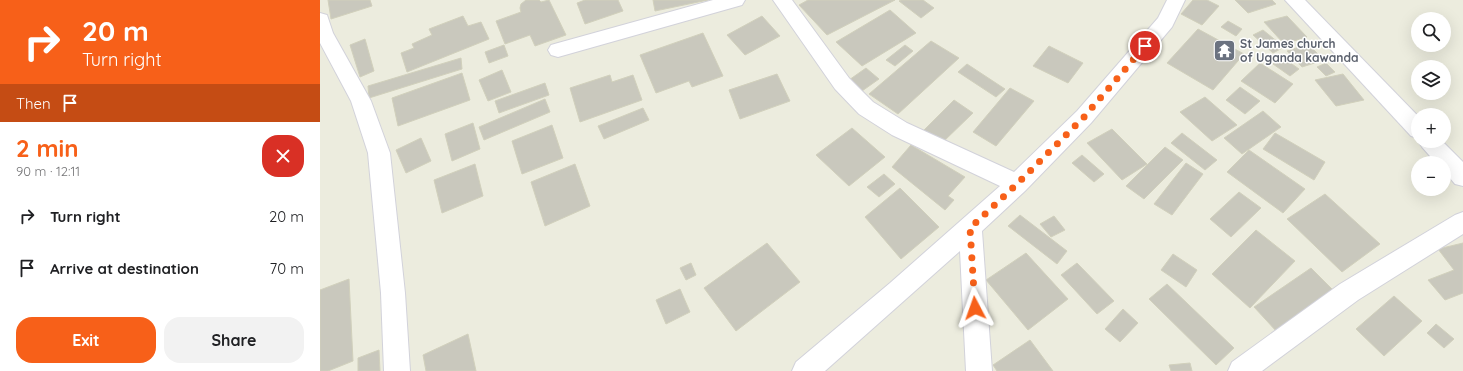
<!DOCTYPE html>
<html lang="en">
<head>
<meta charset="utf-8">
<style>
	:root { --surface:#fff; --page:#f2f2f2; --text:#202124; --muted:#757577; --accent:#f76019 }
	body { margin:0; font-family:Quicksand,sans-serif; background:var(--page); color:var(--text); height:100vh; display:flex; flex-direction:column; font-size:15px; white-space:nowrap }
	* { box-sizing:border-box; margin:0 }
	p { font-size:13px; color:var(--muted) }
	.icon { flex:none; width:22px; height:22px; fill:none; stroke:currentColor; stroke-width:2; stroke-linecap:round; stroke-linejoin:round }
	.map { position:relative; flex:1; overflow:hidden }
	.side { display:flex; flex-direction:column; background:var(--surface); width:320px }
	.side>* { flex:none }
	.hud { background:#f76019; color:#fff; overflow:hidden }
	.buttons { position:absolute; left:1091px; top:12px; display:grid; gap:8px }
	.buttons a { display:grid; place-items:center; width:40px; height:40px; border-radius:50%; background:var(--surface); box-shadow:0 4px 16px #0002; font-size:20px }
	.pin { position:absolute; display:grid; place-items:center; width:34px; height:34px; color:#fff; margin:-17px; border:2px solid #fff; border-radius:50%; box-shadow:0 1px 4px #0007 }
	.me { position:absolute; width:44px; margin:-22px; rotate:356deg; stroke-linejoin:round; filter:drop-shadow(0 0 3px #0008) }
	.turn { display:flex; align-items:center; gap:14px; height:84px; padding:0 16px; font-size:18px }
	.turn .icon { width:52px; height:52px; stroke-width:2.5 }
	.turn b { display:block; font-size:28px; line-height:34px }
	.then { display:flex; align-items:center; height:38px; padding:0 16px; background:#0003; gap:8px; font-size:15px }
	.round { display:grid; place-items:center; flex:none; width:42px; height:42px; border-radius:16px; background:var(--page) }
	.summary { display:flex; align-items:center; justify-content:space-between; height:68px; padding:0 16px }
	h1 { font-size:24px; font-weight:700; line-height:30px; color:var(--accent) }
	.button { display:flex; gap:8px; margin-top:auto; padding:8px 16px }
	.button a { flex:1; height:46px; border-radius:16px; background:var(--accent); color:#fff; font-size:16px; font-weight:700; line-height:46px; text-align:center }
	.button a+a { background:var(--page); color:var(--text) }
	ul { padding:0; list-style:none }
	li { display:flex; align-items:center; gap:12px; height:52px; padding:0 16px }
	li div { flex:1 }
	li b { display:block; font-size:15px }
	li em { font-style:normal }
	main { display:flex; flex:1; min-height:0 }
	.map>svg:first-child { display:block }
</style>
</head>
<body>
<main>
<section class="side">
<div class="hud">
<div class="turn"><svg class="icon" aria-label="right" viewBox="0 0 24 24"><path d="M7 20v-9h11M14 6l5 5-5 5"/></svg><div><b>20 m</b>Turn right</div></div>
<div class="then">Then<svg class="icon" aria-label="arrive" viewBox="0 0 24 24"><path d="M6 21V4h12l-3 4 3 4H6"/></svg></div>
</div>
<div class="summary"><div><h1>2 min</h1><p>90 m · 12:11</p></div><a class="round" style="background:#d93025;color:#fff"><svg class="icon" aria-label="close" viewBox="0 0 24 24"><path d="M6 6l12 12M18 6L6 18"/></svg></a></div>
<ul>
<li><svg class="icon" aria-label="right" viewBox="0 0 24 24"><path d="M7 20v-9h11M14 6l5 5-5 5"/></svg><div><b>Turn right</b></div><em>20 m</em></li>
<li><svg class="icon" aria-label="arrive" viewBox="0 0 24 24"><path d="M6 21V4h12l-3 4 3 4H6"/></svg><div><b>Arrive at destination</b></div><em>70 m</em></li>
</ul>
<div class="button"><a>Exit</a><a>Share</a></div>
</section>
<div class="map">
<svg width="1143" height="371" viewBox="0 0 1143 371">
	<rect width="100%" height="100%" fill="#ececde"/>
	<!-- building -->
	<g fill="#c9c8bd" stroke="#d1d0bc">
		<polygon points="8,0 50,0 52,6 11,19"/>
		<polygon points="206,0 219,0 221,2 229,0 246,35 215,46 210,35 185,44 176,21 201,12 200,8 201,4"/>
		<polygon points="265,0 298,0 303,11 265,24 257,3"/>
		<polygon points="333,0 388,0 335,11"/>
		<polygon points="488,0 575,0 507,35 479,5"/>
		<polygon points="581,0 603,0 614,8 601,18 579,1"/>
		<polygon points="873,0 887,0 899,6 882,25 861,14"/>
		<polygon points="915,0 952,0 956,4 928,13"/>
		<polygon points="570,10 596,33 542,66 516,42"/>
		<polygon points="143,16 148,26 161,22 169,39 87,72 81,53 94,48 92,44 112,35 109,29"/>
		<polygon points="442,16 460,36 425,55 407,35"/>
		<polygon points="967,16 987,37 964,44 944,22"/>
		<polygon points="908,21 922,29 916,36 901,27"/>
		<polygon points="878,29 924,54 893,90 847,63"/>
		<polygon points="943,30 964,47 953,53 933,35"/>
		<polygon points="383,33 403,76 372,87 369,81 336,93 320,55"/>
		<polygon points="45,39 54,71 40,77 30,45"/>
		<polygon points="611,41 639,58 578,114 549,94"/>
		<polygon points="988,44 1004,60 982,67 967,51"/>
		<polygon points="184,45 188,56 169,63 165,52"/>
		<polygon points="585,45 593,51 575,66 566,60"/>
		<polygon points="729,46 763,63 748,83 713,66"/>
		<polygon points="962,57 979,69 970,76 953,64"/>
		<polygon points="141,58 142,69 49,98 48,86"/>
		<polygon points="940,63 973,84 955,103 921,81"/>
		<polygon points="1006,63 1015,72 1006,76 997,67"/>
		<polygon points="647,64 685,89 676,97 638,72"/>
		<polygon points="546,68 559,79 542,91 529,80"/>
		<polygon points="182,70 191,92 168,101 159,80"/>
		<polygon points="142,73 150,100 78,126 72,98"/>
		<polygon points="457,74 470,101 420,119 409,90"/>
		<polygon points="1023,74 1044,100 1016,106 995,80"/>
		<polygon points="290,75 292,82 313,75 322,100 260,122 250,88"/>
		<polygon points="225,83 229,95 179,113 175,101"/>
		<polygon points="920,87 940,101 925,114 906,100"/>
		<polygon points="690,88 714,101 676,146 653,132"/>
		<polygon points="885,97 917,125 892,141 860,112"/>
		<polygon points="225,99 230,112 164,140 159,127"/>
		<polygon points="634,100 653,113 623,142 604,130"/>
		<polygon points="323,108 329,120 284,139 278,126"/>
		<polygon points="943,111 961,127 922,154 904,138"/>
		<polygon points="153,123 160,149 132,161 125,134"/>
		<polygon points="232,125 243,158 202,174 192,141"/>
		<polygon points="532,128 565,157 529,186 496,155"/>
		<polygon points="792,129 827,164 802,180 767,143"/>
		<polygon points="862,133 897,160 885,170 851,143"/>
		<polygon points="955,133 1005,162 994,180 943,149"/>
		<polygon points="101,138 111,161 86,173 76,150"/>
		<polygon points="591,145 645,177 628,196 634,200 625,210 572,167"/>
		<polygon points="845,147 863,160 824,199 806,186"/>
		<polygon points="929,150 985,189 963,213 907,172"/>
		<polygon points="762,155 784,174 774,182 752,163"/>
		<polygon points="866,163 883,174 852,215 834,204"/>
		<polygon points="155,164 163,196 122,213 114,180"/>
		<polygon points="255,164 270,206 225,226 211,182"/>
		<polygon points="564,174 575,184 559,197 547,187"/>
		<polygon points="580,188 619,227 581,259 545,217"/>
		<polygon points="919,192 941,208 911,237 890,219"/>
		<polygon points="1005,194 1060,244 1022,272 967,219"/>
		<polygon points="700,215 747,251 737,264 688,226"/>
		<polygon points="734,216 745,230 731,237 720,224"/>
		<polygon points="936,230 975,261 930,308 892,274"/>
		<polygon points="447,243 480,282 416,331 384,288"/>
		<polygon points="1143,243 1143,293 1125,300 1108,280 1134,270 1118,249"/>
		<polygon points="706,253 748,299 708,330 666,280"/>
		<polygon points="853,254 877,270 866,287 841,270"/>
		<polygon points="371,263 376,275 366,280 360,268"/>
		<polygon points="757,263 794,301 777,314 741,275"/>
		<polygon points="991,268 1014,291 957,332 934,307"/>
		<polygon points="29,279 33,361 8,371 0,371 0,290"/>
		<polygon points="847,284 914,348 896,365 829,299"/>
		<polygon points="360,289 370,312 346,324 336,300"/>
		<polygon points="1074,296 1102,321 1064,356 1036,329"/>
		<polygon points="803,309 818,323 800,342 785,329"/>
		<polygon points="1116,324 1134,339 1124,348 1107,333"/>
		<polygon points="148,334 156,371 106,371 103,355"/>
		<polygon points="710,340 733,371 677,371 673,365"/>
		<polygon points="59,350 60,371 38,371 38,358"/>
		<polygon points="870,363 872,371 851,371 849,365"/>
	</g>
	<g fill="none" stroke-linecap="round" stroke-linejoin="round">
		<defs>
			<g id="minor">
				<polygon points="393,0 425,0 422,5 238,57 231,55 228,50 231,45 238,43"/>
				<polygon points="453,0 472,0 529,78 553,102 587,123 694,172 757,111 838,18 847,0 865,0 852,27 771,123 705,191 662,231 672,371 646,371 640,251 505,371 472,371 476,362 570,283 680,186 572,135 539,114 515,89"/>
				<polygon points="965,0 985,0 1098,116 1098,138 1091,136"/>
				<polygon points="0,13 7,15 13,33 51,101 70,153 85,293 90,371 64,371 61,293 48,153 31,101 0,43"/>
				<polygon points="1098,141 1122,141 1143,162 1143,186 1135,184 1124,171 1124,163 1116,163 1102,147"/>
				<polygon points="1143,212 1143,234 1038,300 942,371 908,371 912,362 1020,284 1135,215"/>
			</g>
		</defs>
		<!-- minor casing -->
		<use href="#minor" stroke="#d2d2da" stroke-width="2"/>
		<!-- minor -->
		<use href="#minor" fill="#fff" fill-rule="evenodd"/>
	</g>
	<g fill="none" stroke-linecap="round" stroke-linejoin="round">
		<!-- route -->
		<polyline stroke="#f76019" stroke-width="7" stroke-dasharray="0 12.6" points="655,308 650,228 697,184 764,117 825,46"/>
	</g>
	<!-- icons -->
	<defs>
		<symbol id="temple-square" viewBox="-11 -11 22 22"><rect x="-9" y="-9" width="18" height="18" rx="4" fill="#6b7280" stroke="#fff"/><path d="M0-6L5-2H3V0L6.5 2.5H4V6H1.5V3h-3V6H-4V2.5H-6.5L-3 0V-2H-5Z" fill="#fff"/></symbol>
	</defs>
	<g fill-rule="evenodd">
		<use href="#temple-square" x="892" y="38" width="25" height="25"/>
	</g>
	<g text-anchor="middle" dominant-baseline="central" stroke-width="3" stroke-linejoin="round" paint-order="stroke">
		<!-- worship labels -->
		<g font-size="12" font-weight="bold" fill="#5b616d" stroke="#fff" text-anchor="start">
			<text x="920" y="43">St James church<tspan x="920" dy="14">of Uganda kawanda</tspan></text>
		</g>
	</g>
</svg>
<div class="buttons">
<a><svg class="icon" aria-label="search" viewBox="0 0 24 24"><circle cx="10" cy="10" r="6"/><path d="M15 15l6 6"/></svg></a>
<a><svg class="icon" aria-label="layers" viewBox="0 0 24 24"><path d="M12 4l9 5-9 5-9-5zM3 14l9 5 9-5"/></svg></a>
<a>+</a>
<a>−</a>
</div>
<div class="pin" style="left:825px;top:46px;background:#d93025"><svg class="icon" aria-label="arrive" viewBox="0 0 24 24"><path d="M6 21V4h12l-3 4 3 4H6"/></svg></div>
<svg class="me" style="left:655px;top:308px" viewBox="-20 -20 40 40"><path d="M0-17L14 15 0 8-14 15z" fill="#f76019" stroke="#fff" stroke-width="4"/></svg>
</div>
</main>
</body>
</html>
